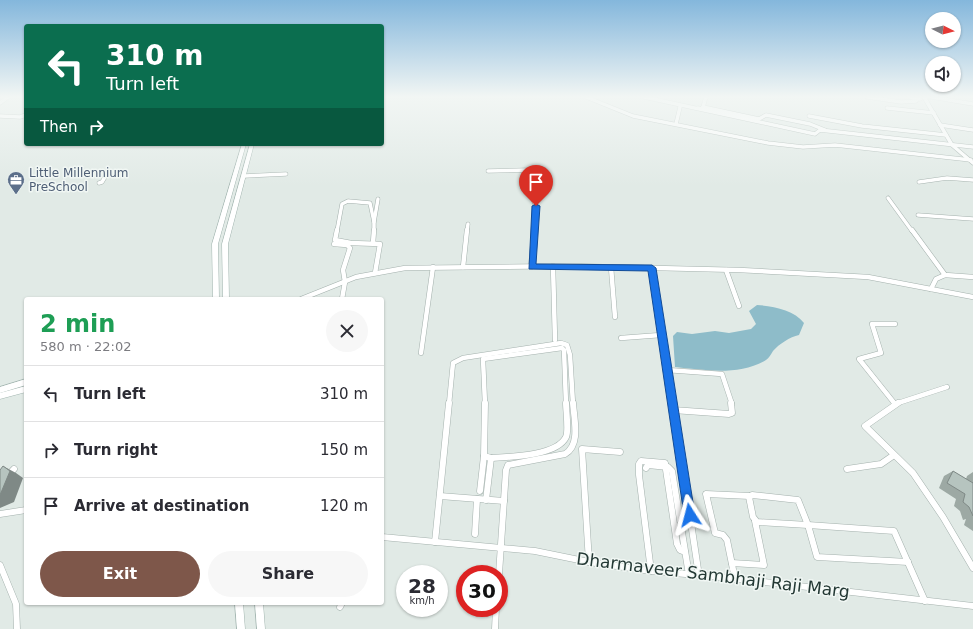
<!DOCTYPE html>
<html lang="en">
<head>
<meta charset="utf-8">
<style>
	:root { --surface:#fff; --page:#f7f7f7; --text:#2b2b33; --muted:#7c7c81; --line:#e1e1e2; --accent:#7e574a }
	body { margin:0; font-family:"DejaVu Sans",sans-serif; background:var(--page); color:var(--text); height:100vh; display:flex; flex-direction:column; font-size:15px; white-space:nowrap }
	* { box-sizing:border-box; margin:0 }
	p { font-size:13px; color:var(--muted) }
	.icon { flex:none; width:22px; height:22px; fill:none; stroke:currentColor; stroke-width:2; stroke-linecap:round; stroke-linejoin:round }
	.map { position:relative; flex:1; overflow:hidden }
	.drawer { position:absolute; left:24px; top:297px; width:360px; height:308px; display:flex; flex-direction:column; background:var(--surface); border-radius:4px; box-shadow:0 1px 3px #0004 }
	.drawer>* { flex:none }
	.banner { position:absolute; left:24px; top:24px; width:360px; height:122px; border-radius:4px; box-shadow:0 1px 3px #0004; background:#0b6e4f; color:#fff; overflow:hidden }
	.needle { width:26px; rotate:96deg }
	.tools { position:absolute; left:925px; top:12px; display:grid; gap:8px }
	.tools a { display:grid; place-items:center; width:36px; height:36px; border-radius:50%; background:var(--surface); box-shadow:0 1px 3px #0004; font-size:20px }
	.speed { position:absolute; left:396px; top:565px; display:flex; gap:8px; font-size:20px; font-weight:700; text-align:center }
	.speed>* { display:grid; place-content:center; width:52px; height:52px; border-radius:50%; background:var(--surface); box-shadow:0 1px 3px #0004; line-height:1 }
	.speed small { font-size:10px; font-weight:400 }
	.speed .limit { border:6px solid #d22; background:#fff; color:#111 }
	.pin { position:absolute; display:grid; place-items:center; width:34px; height:34px; color:#fff; margin:-41px -17px; border-radius:50% 50% 50% 0; rotate:-45deg; box-shadow:0 0 4px #0007 }
	.pin .icon { rotate:45deg }
	.me { position:absolute; width:44px; margin:-22px; rotate:351deg; stroke-linejoin:round; filter:drop-shadow(0 0 3px #0008) }
	.turn { display:flex; align-items:center; gap:14px; height:84px; padding:0 16px; font-size:18px }
	.turn .icon { width:52px; height:52px; stroke-width:2.5 }
	.turn b { display:block; font-size:28px; line-height:34px }
	.then { display:flex; align-items:center; height:38px; padding:0 16px; background:#0003; gap:8px; font-size:15px }
	.round { display:grid; place-items:center; flex:none; width:42px; height:42px; border-radius:21px; background:var(--page) }
	.overview { display:flex; align-items:center; justify-content:space-between; height:68px; padding:0 16px }
	h1 { font-size:24px; font-weight:700; line-height:30px; color:#1e9e55 }
	.primary-button { display:flex; gap:8px; margin-top:auto; padding:8px 16px }
	.primary-button a { flex:1; height:46px; border-radius:24px; background:var(--accent); color:#fff; font-size:16px; font-weight:700; line-height:46px; text-align:center }
	.primary-button a+a { background:var(--page); color:var(--text) }
	ul { padding:0; list-style:none }
	li { display:flex; align-items:center; gap:12px; height:56px; padding:0 16px; border-top:1px solid var(--line) }
	li div { flex:1 }
	li b { display:block; font-size:15px }
	li em { font-style:normal }
	.map>svg:first-child { display:block }
</style>
</head>
<body>
<div class="map">
<svg width="973" height="629" viewBox="0 0 973 629">
	<rect width="100%" height="100%" fill="#e1eae6"/>
	<!-- water -->
	<path fill="#8ebcc9" d="M757,305C774,306 794,310 804,323L799,335C790,337 779,344 773,351C771,354 769,358 766,360C739,376 704,370 675,367L673,336L677,332L692,334L715,331L729,333L751,329L756,324L749,311Z"/>
	<g fill="none" stroke-linecap="round" stroke-linejoin="round">
		<defs>
			<g id="street-far2">
				<polyline points="586,97 633,116 768,143 803,147 835,145 971,160"/>
				<polyline points="644,97 815,134 820,130 973,147"/>
				<polyline points="867,97 901,102 916,101 917,99"/>
				<polyline points="910,97 920,99"/>
				<polyline points="924,97 952,145 973,163"/>
				<polyline points="931,97 973,104"/>
				<polyline points="0,103 8,97"/>
				<polyline points="703,107 706,97"/>
				<polyline points="698,108 702,109 703,107 759,119 766,115 810,124 825,130"/>
				<polyline points="887,108 934,113"/>
				<polyline points="0,116 20,117 26,115"/>
				<polyline points="809,116 862,126 946,135"/>
				<polyline points="676,124 680,107"/>
				<polyline points="940,125 973,130"/>
				<polyline points="488,171 525,170 531,180 531,195 536,206 534,231"/>
				<polyline points="244,176 286,174"/>
				<polyline points="919,182 947,178 973,180"/>
				<polyline points="99,183 102,182 108,172"/>
				<polyline points="888,198 912,231"/>
				<polyline points="918,215 973,219"/>
				<polyline points="374,222 378,199"/>
				<polyline points="337,231 342,204 348,201 370,203 374,222 374,231"/>
				<polyline points="467,231 468,224"/>
			</g>
			<g id="street-far1">
				<polyline points="337,230 335,240 351,243 380,244 375,273"/>
				<polyline points="912,230 945,275 973,277"/>
				<polyline points="373,243 374,230"/>
				<polyline points="334,244 347,245 350,248 343,270 345,282 342,299"/>
				<polyline points="553,266 555,340"/>
				<polyline points="463,267 467,230"/>
				<polyline points="531,267 534,230"/>
				<polyline points="611,267 615,317"/>
				<polyline points="652,268 673,404"/>
				<polyline points="726,270 739,306"/>
				<polyline points="931,289 936,279 945,275"/>
				<polyline points="301,299 356,277 405,268 572,266 739,270 868,277 973,297"/>
				<polyline points="621,338 661,335"/>
				<polyline points="421,353 433,267"/>
				<polyline points="667,370 722,374 732,404"/>
				<polyline points="449,404 453,363 463,358 561,343 567,345 570,355 573,404"/>
				<polyline points="485,404 483,359 562,348 564,350 566,404"/>
				<polyline points="895,404 947,387"/>
				<polyline points="895,404 859,359 881,353 872,324 895,324"/>
			</g>
			<g id="street">
				<polyline points="485,403 484,456 491,458"/>
				<polyline points="673,403 699,576"/>
				<polyline points="898,403 865,426 913,473 943,517 973,568"/>
				<polyline points="673,410 729,414 732,413 731,403"/>
				<path d="M491,458C509,457 557,456 566,437C569,431 566,411 566,403"/>
				<polyline points="646,468 648,465 668,467 672,471 689,575"/>
				<polyline points="847,469 881,464 894,455"/>
				<polyline points="0,484 14,469"/>
				<polyline points="480,491 484,456"/>
				<polygon points="752,495 798,500 808,525 757,522 753,517 749,497"/>
				<polyline points="440,496 504,501"/>
				<polyline points="486,500 491,458"/>
				<polyline points="0,514 26,510"/>
				<polyline points="808,525 894,531 925,601"/>
				<polyline points="808,525 817,557 908,562"/>
				<polyline points="475,534 477,499"/>
				<polyline points="382,537 535,551 589,562 651,571 720,577 973,606"/>
				<polyline points="435,542 449,403"/>
				<polyline points="589,562 582,449 620,452"/>
				<polyline points="732,563 764,565 755,521"/>
				<polyline points="0,565 16,604 17,629"/>
				<polyline points="651,571 639,475 639,464 641,461 665,463 677,544 680,550 685,552"/>
				<path d="M499,574L506,470L508,465L565,454C581,445 574,419 573,403"/>
				<polyline points="735,579 727,540 723,535 715,533 706,494 750,496"/>
				<polyline points="340,607 342,603"/>
				<polyline points="495,629 496,608"/>
			</g>
			<g id="secondary">
				<polygon points="242,144 246,144 218,244 219,299 213,299 212,244"/>
				<polygon points="250,144 254,144 228,244 229,299 223,299 222,244"/>
				<polygon points="26,379 26,385 0,393 0,387"/>
				<polygon points="26,386 26,392 0,399 0,393"/>
				<polygon points="235,603 243,603 245,629 237,629"/>
				<polygon points="255,603 263,603 265,629 257,629"/>
			</g>
		</defs>
		<!-- street-far2 casing -->
		<use href="#street-far2" stroke="#a4b1ad" stroke-width="4.5"/>
		<!-- street-far1 casing -->
		<use href="#street-far1" stroke="#a4b1ad" stroke-width="5.5"/>
		<!-- street casing -->
		<use href="#street" stroke="#a4b1ad" stroke-width="7"/>
		<!-- secondary casing -->
		<use href="#secondary" stroke="#a1b4af" stroke-width="1"/>
		<!-- street-far2 -->
		<use href="#street-far2" stroke="#fff" stroke-width="3.5"/>
		<!-- street-far1 -->
		<use href="#street-far1" stroke="#fff" stroke-width="4.5"/>
		<!-- street -->
		<use href="#street" stroke="#fff" stroke-width="6"/>
		<!-- secondary -->
		<use href="#secondary" fill="#fff" fill-rule="evenodd"/>
	</g>
	<!-- wall -->
	<polygon fill="#9da9a4" points="953,471 966,479 967,476 973,472 973,531 964,525 966,519 963,520 960,511 954,506 956,499 939,488 944,476"/>
	<!-- shaded-wall -->
	<polygon fill="#7f8986" points="3,466 16,473 23,478 14,502 0,508 0,495"/>
	<!-- building -->
	<g fill="#b6c4bf" stroke="#7f8986">
		<polygon points="3,466 10,471 0,495 0,470"/>
		<polygon points="953,471 973,483 973,482 973,516 969,507 963,502 965,494 947,483"/>
	</g>
	<!-- sky -->
	<linearGradient id="sky" x2="0" y2="1"><stop stop-color="#84b7dc"/><stop offset="0.52" stop-color="#f2f6f4"/><stop offset="1" stop-color="#f2f6f4" stop-opacity="0"/></linearGradient>
	<rect width="973" height="186" fill="url(#sky)"/>
	<!-- route -->
	<polygon fill="#1a73e8" stroke="#114b97" points="536,204 540,206 536,264 652,265 656,268 695,515 694,519 690,521 685,519 684,515 648,271 529,269 532,206"/>
	<!-- icons -->
	<defs>
		<symbol id="office-pin" viewBox="-11 -11 22 30"><path d="M0 17L-7.5 6A9.5 9.5 0 1 1 7.5 6Z" fill="#5c6f8a" stroke="#f1f7f4"/><path d="M-6-3h4V-5.5h4V-3h4V5H-6ZM-1-4.5V-3h2v-1.5ZM-6 0V1H6V0Z" fill="#fff"/></symbol>
	</defs>
	<g fill-rule="evenodd">
		<use href="#office-pin" x="6" y="170" width="20" height="27"/>
	</g>
	<g text-anchor="middle" dominant-baseline="central" stroke-width="3" stroke-linejoin="round" paint-order="stroke">
		<!-- far-service labels -->
		<g font-size="12" fill="#4e5e75" stroke="#f1f7f4" text-anchor="start">
			<text x="29" y="173">Little Millennium<tspan x="29" dy="14">PreSchool</tspan></text>
		</g>
		<!-- near-street labels -->
		<g font-size="17" fill="#233834" stroke="#f1f7f4">
			<text transform="translate(713 575) rotate(7)">Dharmaveer Sambhaji Raji Marg</text>
		</g>
	</g>
</svg>
<div class="tools">
<a><svg class="needle" viewBox="-14 -14 28 28"><path d="M0-13l5 13h-10z" fill="#e53935"/><path d="M0 13l5-13h-10z" fill="#7c7c81"/></svg></a>
<a><svg class="icon" aria-label="sound" viewBox="0 0 24 24"><path d="M4 9h4l5-4v14l-5-4H4zM17 9q2 3 0 6"/></svg></a>
</div>
<div class="speed"><div>28<small>km/h</small></div><div class="limit">30</div></div>
<div class="pin" style="left:536px;top:206px;background:#d93025"><svg class="icon" aria-label="arrive" viewBox="0 0 24 24"><path d="M6 21V4h12l-3 4 3 4H6"/></svg></div>
<svg class="me" style="left:690px;top:515px" viewBox="-20 -20 40 40"><path d="M0-17L14 15 0 8-14 15z" fill="#1a73e8" stroke="#fff" stroke-width="4"/></svg>
<div class="banner">
<div class="turn"><svg class="icon" aria-label="left" viewBox="0 0 24 24"><path d="M17 20v-9H6M10 6l-5 5 5 5"/></svg><div><b>310 m</b>Turn left</div></div>
<div class="then">Then<svg class="icon" aria-label="right" viewBox="0 0 24 24"><path d="M7 20v-9h11M14 6l5 5-5 5"/></svg></div>
</div>
<section class="drawer">
<div class="overview"><div><h1>2 min</h1><p>580 m · 22:02</p></div><a class="round"><svg class="icon" aria-label="close" viewBox="0 0 24 24"><path d="M6 6l12 12M18 6L6 18"/></svg></a></div>
<ul>
<li><svg class="icon" aria-label="left" viewBox="0 0 24 24"><path d="M17 20v-9H6M10 6l-5 5 5 5"/></svg><div><b>Turn left</b></div><em>310 m</em></li>
<li><svg class="icon" aria-label="right" viewBox="0 0 24 24"><path d="M7 20v-9h11M14 6l5 5-5 5"/></svg><div><b>Turn right</b></div><em>150 m</em></li>
<li><svg class="icon" aria-label="arrive" viewBox="0 0 24 24"><path d="M6 21V4h12l-3 4 3 4H6"/></svg><div><b>Arrive at destination</b></div><em>120 m</em></li>
</ul>
<div class="primary-button"><a>Exit</a><a>Share</a></div>
</section>
</div>
</body>
</html>
